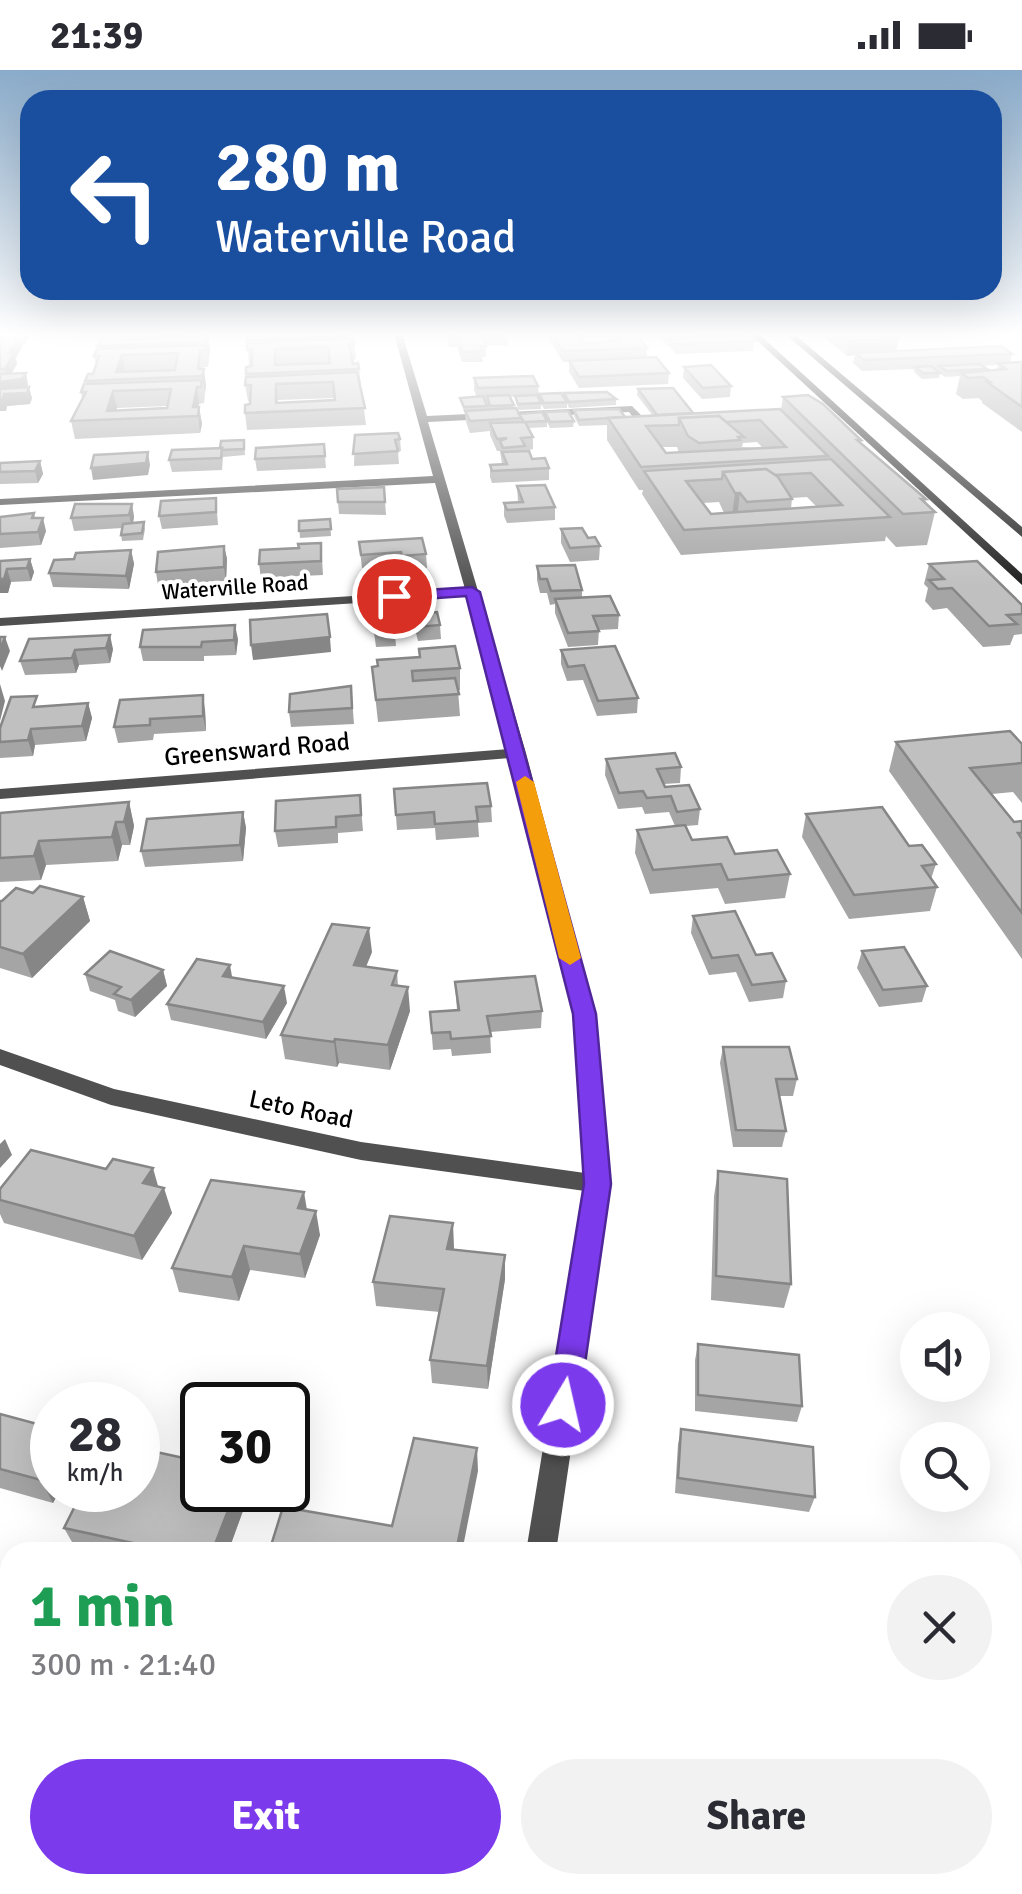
<!DOCTYPE html>
<html lang="en">
<head>
<meta charset="utf-8">
<style>
	:root { --surface:#fff; --page:#f2f2f3; --text:#2b2b33; --muted:#7c7c81; --accent:#7c3aed }
	body { margin:0; font-family:Signika,sans-serif; background:var(--page); color:var(--text); height:100vh; display:flex; flex-direction:column; font-size:38px; white-space:nowrap }
	* { box-sizing:border-box; margin:0 }
	p { font-size:32px; color:var(--muted) }
	.icon { flex:none; width:55px; height:55px; fill:none; stroke:currentColor; stroke-width:2; stroke-linecap:round; stroke-linejoin:round }
	.map { position:relative; flex:1; overflow:hidden }
	.panel { position:absolute; left:0px; top:1472px; width:1022px; height:352px; display:flex; flex-direction:column; background:var(--surface); border-radius:30px 30px 0 0; box-shadow:0 10px 40px #0002 }
	.panel>* { flex:none }
	.guide { position:absolute; left:20px; top:20px; width:982px; height:210px; border-radius:30px; box-shadow:0 10px 40px #0002; background:#1a4fa0; color:#fff; overflow:hidden }
	.controls { position:absolute; left:900px; top:1242px; display:grid; gap:20px }
	.controls a { display:grid; place-items:center; width:90px; height:90px; border-radius:50%; background:var(--surface); box-shadow:0 10px 40px #0002; font-size:50px }
	.speed { position:absolute; left:30px; top:1312px; display:flex; gap:20px; font-size:50px; font-weight:700; text-align:center }
	.speed>* { display:grid; place-content:center; width:130px; height:130px; border-radius:50%; background:var(--surface); box-shadow:0 10px 40px #0002; line-height:1 }
	.speed small { font-size:25px; font-weight:400 }
	.speed .limit { border:5px solid #111; border-radius:15px; background:#fff; color:#111 }
	.pin { position:absolute; display:grid; place-items:center; width:85px; height:85px; color:#fff; margin:-42px; border:5px solid #fff; border-radius:50%; box-shadow:0 2px 10px #0007 }
	.me { position:absolute; width:110px; margin:-55px; rotate:9deg; stroke-linejoin:round; filter:drop-shadow(0 0 8px #0008) }
	.turn { display:flex; align-items:center; gap:35px; height:210px; padding:0 30px; font-size:45px }
	.turn .icon { width:130px; height:130px; stroke-width:2.5 }
	.turn b { display:block; font-size:70px; line-height:85px }
	.round { display:grid; place-items:center; flex:none; width:105px; height:105px; border-radius:52px; background:var(--page) }
	.overview { display:flex; align-items:center; justify-content:space-between; height:170px; padding:0 30px }
	h1 { font-size:60px; font-weight:700; line-height:75px; color:#1e9e55 }
	.cta { display:flex; gap:20px; margin-top:auto; padding:20px 30px }
	.cta a { flex:1; height:115px; border-radius:60px; background:var(--accent); color:#fff; font-size:40px; font-weight:700; line-height:115px; text-align:center }
	.cta a+a { background:var(--page); color:var(--text) }
	.status { display:flex; justify-content:space-between; align-items:center; height:70px; padding:0 50px; background:var(--surface); direction:ltr }
	.status svg { height:28px; fill:currentColor }
	.map>svg:first-child { display:block }
</style>
</head>
<body>
<div class="status"><b>21:39</b><svg viewBox="0 0 49 12"><path d="M0 12V9h3v3zM5 12V6h3v6zM10 12V3h3v9zM15 12V0h3v12zM26 1h20v11H26zM47 4h2v5h-2z"/></svg></div>
<div class="map">
<svg width="1022" height="1824" viewBox="0 0 1022 1824">
	<rect width="100%" height="100%" fill="#fff"/>
	<g fill="none" stroke-linecap="round" stroke-linejoin="round">
		<!-- minor -->
		<g fill="#505050" fill-rule="evenodd">
			<polygon points="394,263 402,263 427,346 632,336 645,349 636,351 629,342 428,352 526,683 595,944 610,1114 556,1482 526,1482 585,1121 361,1090 111,1035 0,995 0,979 114,1019 361,1072 585,1103 575,944 511,688 0,729 0,719 509,679 467,526 0,556 0,548 465,519 435,413 0,435 0,429 433,406"/>
			<polygon points="0,1617 10,1621 10,1653 0,1649"/>
			<polygon points="661,1815 730,1815 734,1824 665,1824"/>
		</g>
		<!-- secondary -->
		<g fill="#1d1d1d" fill-rule="evenodd">
			<polygon points="749,263 758,263 1022,504 1022,515"/>
			<polygon points="784,263 793,263 1022,457 1022,467"/>
		</g>
	</g>
	<!-- wall -->
	<g fill="#a5a5a5" fill-rule="evenodd">
		<polygon points="0,263 30,263 25,275 21,275 22,277 16,288 17,294 11,303 28,314 27,317 32,328 30,334 7,336 6,341 0,341"/>
		<path d="M105,263H210L208,268L210,280L208,297H203V299L206,315L204,333L199,334V337L202,354L200,363L75,369L71,351L82,329L81,322L86,314L85,311L93,304L96,296L94,286L97,279V276ZM167,336V338L116,340L117,338Z"/>
		<path d="M353,263L356,289L352,290L353,294L359,299L366,355L247,360L245,343L250,331H248L245,315L246,297L252,296V295H249L247,264ZM335,328V330L278,333V330Z"/>
		<polygon points="446,263 507,263 508,275 486,275 486,287 482,287 483,292 462,292 457,277 449,277"/>
		<path d="M545,263H636L647,278V287L669,303L668,314L579,318L569,302V292H563ZM607,268L610,272L585,273L582,269Z"/>
		<polygon points="660,263 741,263 741,265 754,271 753,281 676,284 660,267"/>
		<path d="M818,263H893L896,281L1012,284L1010,293L1022,292V362L982,333V331L978,328L963,329L956,324L960,306L945,307L940,303L939,308L922,309L914,302V299L862,301L853,293L855,285L847,286ZM998,295L997,300L986,301L987,299L981,296Z"/>
		<polygon points="684,297 731,316 730,327 702,329 683,308"/>
		<polygon points="474,308 538,316 539,328 539,324 564,328 564,323 616,329 616,335 569,338 567,333 567,338 544,339 541,334 541,339 518,340 515,327 510,327 514,338 519,344 545,348 545,342 574,351 573,357 550,358 547,352 547,357 529,358 533,367 533,379 525,381 532,389 549,398 549,410 492,413 490,407 490,395 502,394 500,381 497,381 490,365 490,361 470,363 466,352 465,343 461,333 460,328 477,327 474,320"/>
		<path d="M638,319L693,343L781,340L783,327L861,370V374L926,429L925,433L935,442L927,475L896,477L886,466L885,471L681,485L642,424L643,420H639L607,370V355L579,356L574,346V340L625,347L653,346L637,325ZM757,372L763,378L742,377L743,373ZM661,377H677L679,383H666ZM807,427L817,437L791,439L792,428ZM719,432L724,443L711,444L703,433Z"/>
		<polygon points="355,365 400,369 401,381 398,381 399,394 354,396"/>
		<polygon points="244,370 245,385 223,387 222,400 172,402 169,390 220,378"/>
		<polygon points="324,374 326,398 257,401 255,389"/>
		<polygon points="40,391 43,404 38,413 0,414 0,393"/>
		<polygon points="517,416 555,437 555,450 507,453 504,446 504,433 518,432"/>
		<polygon points="384,417 386,445 339,444 337,419"/>
		<polygon points="216,428 218,455 162,459 159,446"/>
		<polygon points="132,434 134,447 133,453 144,452 145,459 143,470 122,471 121,465 122,458 74,461 71,448"/>
		<polygon points="34,443 35,448 46,461 41,475 0,478 0,447"/>
		<polygon points="330,449 331,466 300,468 299,451"/>
		<polygon points="561,459 588,468 600,476 599,490 570,492 561,473"/>
		<polygon points="359,472 426,484 427,498 403,500 402,496 362,498"/>
		<polygon points="321,473 323,505 261,508 259,494 299,478"/>
		<polygon points="224,476 227,489 226,511 158,515 156,502"/>
		<polygon points="131,480 134,494 129,519 53,517 49,503 74,489"/>
		<polygon points="30,489 34,502 31,511 11,512 8,523 0,491"/>
		<polygon points="929,494 1022,535 1022,564 1014,565 1010,575 983,577 947,538 933,540 925,531 928,518 924,514"/>
		<polygon points="537,496 582,520 582,527 619,545 618,559 599,560 598,575 568,577 555,543 555,534 550,535 547,523 540,523 537,510"/>
		<polygon points="371,540 428,543 440,555 441,569 418,571 416,563 395,564 396,576 376,577"/>
		<polygon points="29,569 113,579 110,593 79,595 76,603 25,605 20,591"/>
		<polygon points="238,569 236,585 204,586 204,591 143,591 140,577"/>
		<polygon points="419,579 460,598 460,620 458,620 460,646 378,652 372,597 419,587"/>
		<polygon points="561,580 638,628 637,643 597,646 583,610 567,611 561,594"/>
		<polygon points="351,616 354,654 291,657 289,642"/>
		<polygon points="120,630 205,640 206,661 154,664 153,670 118,673 114,657"/>
		<polygon points="88,633 92,648 86,671 35,675 33,686 0,688 0,658 40,636"/>
		<polygon points="896,672 1022,674 1022,733 1013,722 992,724 1014,752 1022,751 1022,889 889,701"/>
		<polygon points="606,689 681,697 680,713 664,714 665,717 700,739 698,755 686,756 692,770 790,804 785,828 725,834 718,818 650,824 635,783 637,760 675,756 669,742 645,744 642,737 618,739 605,705"/>
		<polygon points="394,719 491,736 492,752 478,753 479,767 436,770 435,758 397,760"/>
		<polygon points="360,725 363,761 338,763 338,773 278,777 275,761"/>
		<polygon points="129,732 134,756 130,775 122,775 118,791 46,795 41,810 0,812 0,743"/>
		<polygon points="243,742 246,758 243,791 145,797 141,781"/>
		<polygon points="806,744 909,776 936,794 931,809 937,817 930,841 849,849 802,767"/>
		<polygon points="33,823 83,827 90,851 32,908 0,898 0,831"/>
		<polygon points="693,846 756,885 786,911 783,928 749,932 736,902 709,905 691,863"/>
		<polygon points="862,881 927,916 922,932 879,937 857,898"/>
		<polygon points="372,882 366,897 397,901 398,916 410,941 390,1000 339,993 337,997 285,989 281,965"/>
		<polygon points="163,900 167,916 135,947 118,941 115,930 90,921 85,904"/>
		<polygon points="232,907 287,933 266,969 171,950 167,934"/>
		<polygon points="455,912 542,941 541,958 490,962 491,983 452,986 451,979 433,980 430,942 457,940"/>
		<polygon points="723,977 797,1009 793,1026 779,1026 786,1061 782,1077 733,1077 720,993"/>
		<polygon points="718,1101 791,1214 784,1238 711,1230 714,1126"/>
		<polygon points="158,1117 172,1143 142,1190 4,1153 0,1144 0,1119"/>
		<polygon points="307,1139 320,1165 305,1208 250,1200 239,1231 179,1222 172,1198"/>
		<polygon points="454,1177 454,1179 505,1185 505,1209 488,1319 432,1313 430,1290 440,1242 376,1236 373,1212"/>
		<polygon points="698,1274 802,1336 797,1352 695,1341 695,1290"/>
		<polygon points="0,1344 52,1420 60,1420 53,1433 0,1418"/>
		<polygon points="681,1359 815,1427 809,1442 675,1423 678,1374"/>
		<polygon points="202,1420 239,1420 244,1438 228,1482 90,1482 76,1479 64,1458"/>
	</g>
	<!-- shaded-wall -->
	<g fill="#868686">
		<polygon points="23,263 30,263 25,275 22,264"/>
		<polygon points="203,263 210,263 208,268 210,280 209,287 206,272 203,272"/>
		<polygon points="19,267 22,277 15,288 17,294 8,310 5,299 9,283"/>
		<polygon points="899,267 896,282 855,283 855,285 847,286 849,271"/>
		<polygon points="122,285 125,301 122,310 116,302"/>
		<polygon points="204,299 206,315 205,322 202,306"/>
		<polygon points="26,303 28,314 25,320 0,323 0,312"/>
		<polygon points="29,317 32,328 30,334 7,336 6,341 0,341 0,330 4,324"/>
		<polygon points="197,317 199,334 197,346 193,337"/>
		<polygon points="113,321 117,338 113,350 107,341"/>
		<polygon points="199,337 202,354 200,363 198,346"/>
		<polygon points="148,382 150,395 148,405 93,410 91,398"/>
		<polygon points="40,391 43,404 38,413 35,401"/>
		<polygon points="735,423 740,423 736,455 731,455"/>
		<polygon points="132,434 134,447 132,458 129,445"/>
		<polygon points="43,448 46,461 41,475 38,462"/>
		<polygon points="224,476 227,489 226,511 224,497"/>
		<polygon points="131,480 134,494 129,519 126,506"/>
		<polygon points="30,489 34,502 31,511 27,498"/>
		<polygon points="7,499 11,512 8,523 0,523 0,509"/>
		<polygon points="235,555 238,569 236,585 234,570"/>
		<polygon points="110,565 113,579 110,593 106,578"/>
		<polygon points="5,567 10,581 2,601 0,596 0,580"/>
		<polygon points="330,567 331,582 253,590 251,575"/>
		<polygon points="75,580 79,595 76,603 72,588"/>
		<polygon points="0,614 5,631 0,651"/>
		<polygon points="203,625 205,640 206,661 203,646"/>
		<polygon points="88,633 92,648 86,671 82,656"/>
		<polygon points="31,659 35,675 33,686 28,670"/>
		<polygon points="129,732 134,756 130,775 124,752"/>
		<polygon points="243,742 246,758 243,791 240,775"/>
		<polygon points="116,752 122,775 118,791 112,767"/>
		<polygon points="39,771 46,795 41,810 34,786"/>
		<polygon points="83,827 90,851 32,908 23,884"/>
		<polygon points="369,858 372,882 356,920 354,895"/>
		<polygon points="230,895 233,912 223,906"/>
		<polygon points="163,900 167,916 135,947 131,930"/>
		<polygon points="284,916 287,933 266,969 263,952"/>
		<polygon points="408,917 410,941 390,1000 388,975"/>
		<polygon points="335,969 339,993 337,997 334,972"/>
		<polygon points="5,1069 12,1085 0,1098 0,1074"/>
		<polygon points="153,1098 160,1123 143,1113"/>
		<polygon points="164,1118 172,1143 142,1190 134,1166"/>
		<polygon points="304,1122 308,1146 298,1138"/>
		<polygon points="316,1141 320,1165 305,1208 300,1184"/>
		<polygon points="453,1153 454,1177 448,1203 447,1179"/>
		<polygon points="244,1176 250,1200 239,1231 232,1207"/>
		<polygon points="505,1185 505,1209 488,1319 487,1296"/>
		<polygon points="477,1378 478,1401 462,1482 456,1482"/>
		<polygon points="52,1390 52,1420 60,1420 53,1433 41,1410"/>
		<polygon points="236,1420 239,1420 244,1438 228,1482 212,1482"/>
	</g>
	<!-- building -->
	<g fill="#c0c0c0" stroke="#868686" stroke-width="2.5" fill-rule="evenodd">
		<polygon points="0,263 23,263 22,264 0,265"/>
		<polygon points="105,263 128,263 127,269 181,266 181,263 203,263 202,265 208,265 206,272 97,276"/>
		<polygon points="252,263 353,263 353,266 247,270 247,264"/>
		<polygon points="448,263 507,263 508,264 482,265 486,276 481,276 482,281 462,282 457,266 449,267"/>
		<polygon points="551,263 578,263 585,273 618,271 611,263 636,263 647,278 563,281"/>
		<polygon points="666,263 676,263 681,268 747,264 754,271 676,274"/>
		<polygon points="839,263 893,263 899,267 849,271"/>
		<polygon points="19,267 9,283 14,283 5,299 0,299 0,268"/>
		<path d="M353,268L354,274H349L353,294L358,293L359,299L246,304V297L252,296V279L247,280V273ZM328,277L330,293L275,295V279Z"/>
		<path d="M206,275L205,281H200L198,299H204L202,306L85,311L88,304H93L99,286H94L97,279ZM178,283L175,300L116,302L122,285Z"/>
		<polygon points="1001,276 1012,284 864,290 855,283"/>
		<polygon points="656,287 669,303 579,307 569,291"/>
		<polygon points="1022,292 1022,337 987,312 990,312 983,307 968,308 961,303 1006,299 998,293"/>
		<polygon points="979,294 987,299 946,301 939,296"/>
		<polygon points="711,295 731,316 703,318 684,297"/>
		<polygon points="931,296 940,303 923,303 915,297"/>
		<path d="M357,302L365,338L245,343V335L250,334L251,315H245L246,307ZM333,312L335,330L276,333V314Z"/>
		<polygon points="26,303 22,309 0,312 0,304"/>
		<polygon points="533,306 538,316 478,318 474,308"/>
		<path d="M202,310L201,317H197L193,337H199L198,346L71,351L86,322H81L84,314ZM171,319L167,338L107,341L113,321Z"/>
		<polygon points="29,317 27,323 4,324 3,329 0,330 0,319"/>
		<polygon points="673,318 693,343 657,345 638,319"/>
		<polygon points="607,322 616,329 569,332 564,323"/>
		<polygon points="561,323 567,332 544,333 539,324"/>
		<polygon points="509,325 514,335 490,336 487,326"/>
		<polygon points="537,325 541,333 518,334 515,326"/>
		<polygon points="808,325 823,334 861,370 857,370 926,429 921,429 935,442 903,444 783,327"/>
		<polygon points="483,326 487,336 464,337 460,328"/>
		<polygon points="516,338 521,348 470,351 465,341"/>
		<polygon points="619,339 625,347 579,350 574,340"/>
		<path d="M780,339L828,386L641,397L608,348ZM719,346L726,352L760,350L786,377L666,383L646,356L679,355V348Z"/>
		<polygon points="568,341 574,351 550,352 545,342"/>
		<polygon points="542,342 547,351 524,352 519,344"/>
		<polygon points="719,346 744,367 738,367 740,370 699,373 688,366 679,348"/>
		<polygon points="525,352 533,367 521,368 525,376 503,378 500,371 507,368 497,369 490,353"/>
		<polygon points="398,363 400,369 395,370 398,381 353,384 355,365"/>
		<polygon points="244,370 244,379 221,380 222,378 220,378 221,371"/>
		<polygon points="324,374 325,386 255,389 256,378"/>
		<polygon points="222,378 221,388 169,390 172,380"/>
		<polygon points="529,381 532,389 545,388 549,398 492,401 490,395 507,394 502,382"/>
		<polygon points="148,382 146,393 91,398 94,385"/>
		<path d="M831,389L890,447L684,460L644,401ZM766,399L775,405L811,403L842,435L711,444L686,411L722,409L723,402Z"/>
		<polygon points="40,391 35,401 0,402 0,393"/>
		<polygon points="766,399 778,407 792,429 747,432 740,423 735,423 723,402"/>
		<polygon points="545,415 555,437 507,440 504,433 523,432 517,416"/>
		<polygon points="384,417 385,432 338,432 337,419"/>
		<polygon points="216,428 216,442 159,446 161,431"/>
		<polygon points="75,434 132,434 129,445 71,448"/>
		<polygon points="34,443 32,448 43,448 38,462 0,464 0,447"/>
		<polygon points="330,449 331,459 299,461 299,451"/>
		<polygon points="144,452 142,463 121,465 123,454"/>
		<polygon points="582,458 588,468 595,467 600,476 570,478 561,459"/>
		<polygon points="422,468 426,484 402,486 401,482 361,485 359,472"/>
		<polygon points="321,473 321,491 259,494 260,480 299,478 298,474"/>
		<polygon points="224,476 224,497 156,502 158,482"/>
		<polygon points="131,480 126,506 49,503 54,490 74,489 76,483"/>
		<polygon points="30,489 27,498 7,499 4,509 0,509 0,491"/>
		<polygon points="977,491 1022,535 1022,544 1007,545 1017,554 989,556 952,518 938,519 929,510 944,509 929,494"/>
		<polygon points="575,495 582,520 551,521 547,509 540,509 537,496"/>
		<polygon points="610,526 619,545 593,546 599,561 568,563 555,529"/>
		<polygon points="427,536 428,543 437,542 440,555 418,557 416,548 393,550 395,561 375,563 371,540"/>
		<polygon points="327,544 330,567 251,575 250,550"/>
		<polygon points="235,555 234,570 202,572 201,577 140,577 143,560"/>
		<polygon points="110,565 106,578 75,580 72,588 20,591 29,569"/>
		<polygon points="0,567 5,567 0,580"/>
		<polygon points="455,576 460,598 412,601 413,611 455,608 459,624 376,630 372,597 378,596 377,590 420,587 419,579"/>
		<polygon points="615,576 638,628 598,631 584,595 568,597 561,580"/>
		<polygon points="351,616 352,638 289,642 290,624"/>
		<polygon points="203,625 203,646 150,649 150,655 114,657 120,630"/>
		<polygon points="37,626 33,637 88,633 82,656 31,659 28,670 0,672 0,658 11,627"/>
		<polygon points="1010,661 1022,674 1022,693 970,698 1014,752 1022,751 1022,763 1018,763 1022,769 1022,843 896,672"/>
		<polygon points="675,683 681,697 657,699 665,717 689,715 700,739 677,742 671,726 647,728 643,721 619,723 606,689"/>
		<polygon points="487,713 491,736 476,737 478,751 435,754 434,742 396,745 394,719"/>
		<polygon points="360,725 361,745 336,747 336,757 275,761 276,731"/>
		<polygon points="129,732 124,752 116,752 112,767 39,771 34,786 0,788 0,743"/>
		<polygon points="882,737 909,776 922,775 936,794 922,796 937,817 854,825 806,744"/>
		<polygon points="243,742 240,775 141,781 147,749"/>
		<polygon points="685,755 692,770 727,767 735,784 777,780 790,804 728,810 721,794 653,800 637,760"/>
		<polygon points="40,816 83,827 23,884 0,877 0,831 2,831 16,818 33,823"/>
		<polygon points="735,841 756,885 772,883 786,911 752,915 738,885 712,888 693,846"/>
		<polygon points="332,854 369,858 354,895 397,901 392,915 408,917 388,975 335,969 334,972 281,965"/>
		<polygon points="904,877 927,916 883,920 862,881"/>
		<polygon points="110,881 163,900 131,930 114,924 121,917 85,904"/>
		<polygon points="197,889 230,895 223,906 284,916 263,952 167,934"/>
		<polygon points="535,906 542,941 487,946 491,966 451,969 450,962 432,963 430,942 459,940 455,912"/>
		<polygon points="723,977 789,977 797,1009 776,1009 786,1061 736,1060"/>
		<polygon points="31,1080 106,1099 113,1089 153,1098 143,1113 164,1118 134,1166 0,1130 0,1119"/>
		<polygon points="718,1101 787,1109 791,1214 716,1206"/>
		<polygon points="211,1110 304,1122 298,1138 316,1141 300,1184 244,1176 232,1207 172,1198"/>
		<polygon points="390,1146 453,1153 447,1179 505,1185 487,1296 430,1290 444,1219 373,1212"/>
		<polygon points="698,1274 799,1285 802,1336 698,1325"/>
		<polygon points="0,1344 52,1358 52,1390 41,1410 0,1399"/>
		<polygon points="681,1359 813,1377 815,1427 678,1408"/>
		<polygon points="414,1368 477,1378 456,1482 269,1482 283,1437 392,1456"/>
		<polygon points="138,1378 202,1392 202,1401 200,1408 202,1408 202,1420 236,1420 212,1482 174,1482 64,1458 83,1420 138,1420"/>
	</g>
	<!-- sky -->
	<linearGradient id="sky" x2="0" y2="1"><stop stop-color="#8aabca"/><stop offset="0.51" stop-color="#fff"/><stop offset="1" stop-color="#fff" stop-opacity="0"/></linearGradient>
	<rect width="1022" height="518" fill="url(#sky)"/>
	<!-- route -->
	<polygon fill="#7c3aed" stroke="#51269a" stroke-width="2.5" points="472,517 480,522 596,944 611,1114 579,1335 574,1345 563,1349 552,1345 548,1335 584,1114 573,944 466,526 394,531 386,526 394,522"/>
	<!-- slow -->
	<polygon fill="#f59e0b" points="525,706 534,712 581,888 570,895 559,888 516,712"/>
	<g text-anchor="middle" dominant-baseline="central" stroke-width="8" stroke-linejoin="round" paint-order="stroke">
		<!-- far-street labels -->
		<g font-size="22" fill="#000" stroke="#fff">
			<text transform="translate(235 517) rotate(-4)">Waterville Road</text>
		</g>
		<!-- street labels -->
		<g font-size="25" fill="#000" stroke="#fff">
			<text transform="translate(257 679) rotate(-5)">Greensward Road</text>
			<text transform="translate(301 1039) rotate(12)">Leto Road</text>
		</g>
	</g>
</svg>
<div class="controls">
<a><svg class="icon" aria-label="sound" viewBox="0 0 24 24"><path d="M4 9h4l5-4v14l-5-4H4zM17 9q2 3 0 6"/></svg></a>
<a><svg class="icon" aria-label="search" viewBox="0 0 24 24"><circle cx="10" cy="10" r="6"/><path d="M15 15l6 6"/></svg></a>
</div>
<div class="speed"><div>28<small>km/h</small></div><div class="limit">30</div></div>
<div class="pin" style="left:394px;top:526px;background:#d93025"><svg class="icon" aria-label="arrive" viewBox="0 0 24 24"><path d="M6 21V4h12l-3 4 3 4H6"/></svg></div>
<svg class="me" style="left:563px;top:1335px" viewBox="-20 -20 40 40"><circle r="17" fill="#7c3aed" stroke="#fff" stroke-width="3"/><path d="M0-11L8 9 0 5-8 9z" fill="#fff"/></svg>
<div class="guide">
<div class="turn"><svg class="icon" aria-label="left" viewBox="0 0 24 24"><path d="M17 20v-9H6M10 6l-5 5 5 5"/></svg><div><b>280 m</b>Waterville Road</div></div>
</div>
<section class="panel">
<div class="overview"><div><h1>1 min</h1><p>300 m · 21:40</p></div><a class="round"><svg class="icon" aria-label="close" viewBox="0 0 24 24"><path d="M6 6l12 12M18 6L6 18"/></svg></a></div>
<div class="cta"><a>Exit</a><a>Share</a></div>
</section>
</div>
</body>
</html>
